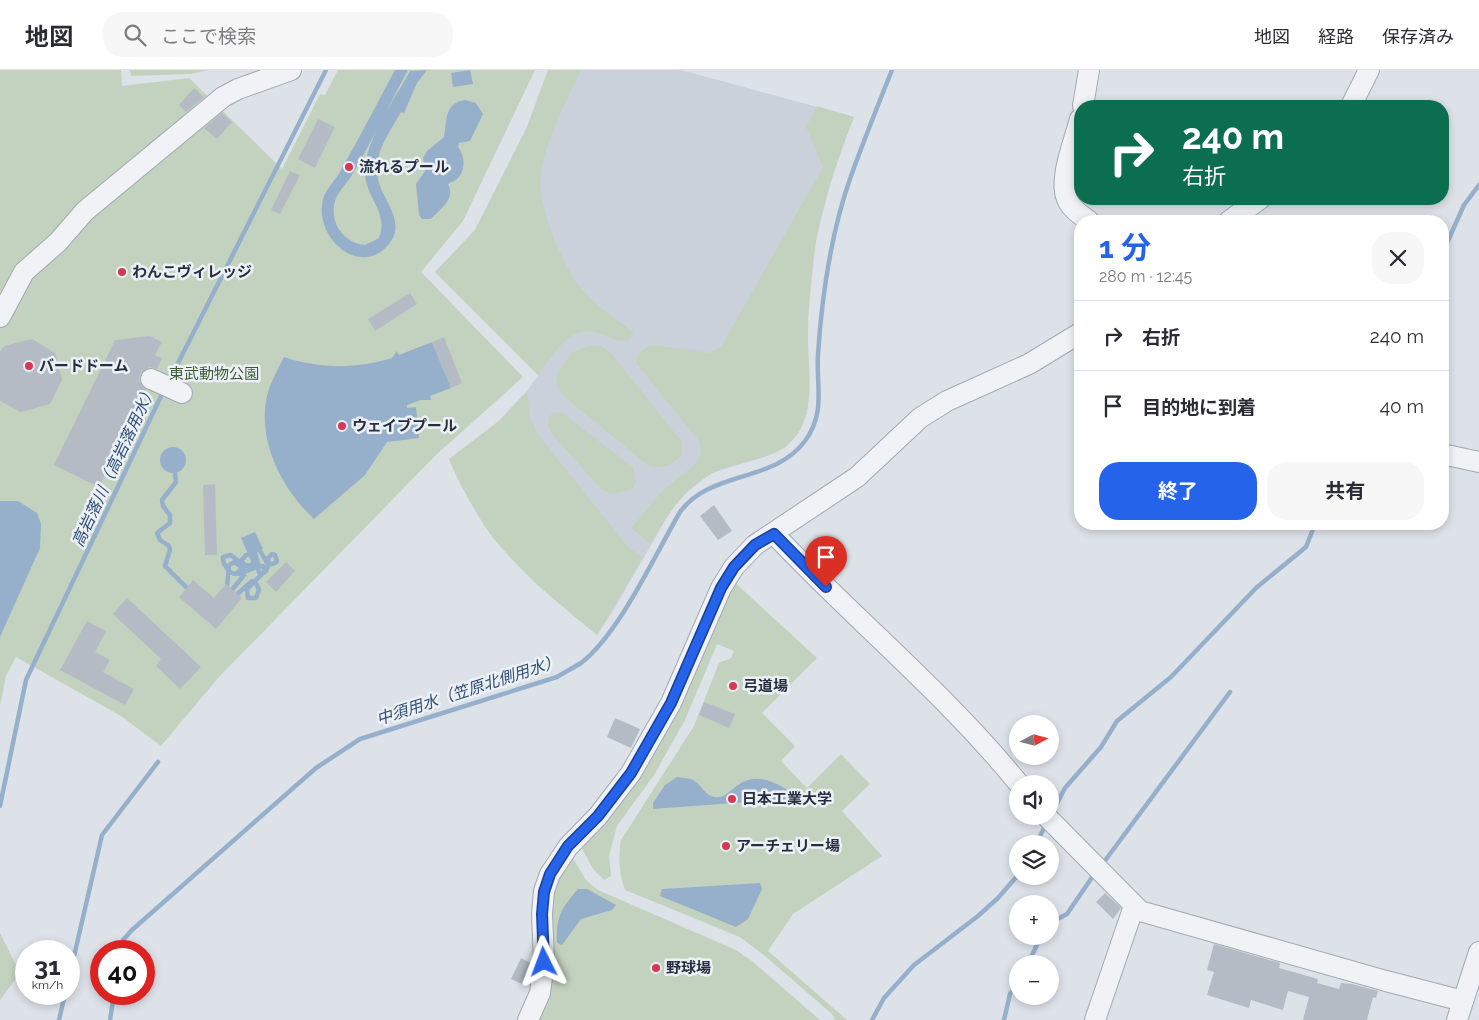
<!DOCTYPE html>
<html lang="ja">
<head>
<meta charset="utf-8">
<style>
	:root { --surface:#fff; --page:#f7f7f7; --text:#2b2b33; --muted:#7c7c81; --line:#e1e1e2; --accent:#2563eb }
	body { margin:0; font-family:Raleway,"Noto Sans JP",sans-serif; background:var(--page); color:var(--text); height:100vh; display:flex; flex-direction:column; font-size:19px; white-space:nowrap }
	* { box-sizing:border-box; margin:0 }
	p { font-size:16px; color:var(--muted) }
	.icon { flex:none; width:28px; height:28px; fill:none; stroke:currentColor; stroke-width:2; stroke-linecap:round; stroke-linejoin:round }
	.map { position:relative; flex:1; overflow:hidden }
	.details { position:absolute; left:1074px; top:145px; width:375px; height:315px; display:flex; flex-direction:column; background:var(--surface); border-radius:20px; box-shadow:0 2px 8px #0003 }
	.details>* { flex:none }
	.guide { position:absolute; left:1074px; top:30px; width:375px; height:105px; border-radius:20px; box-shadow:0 2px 8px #0003; background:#0b6e4f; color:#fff; overflow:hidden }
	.needle { width:32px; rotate:83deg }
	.fabs { position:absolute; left:1009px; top:645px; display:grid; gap:10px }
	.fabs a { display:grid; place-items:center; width:50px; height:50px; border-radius:50%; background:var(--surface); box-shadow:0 2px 8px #0003; font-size:25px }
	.speed { position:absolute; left:15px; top:870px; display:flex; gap:10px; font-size:25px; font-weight:700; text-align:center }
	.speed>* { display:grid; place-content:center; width:65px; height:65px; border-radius:50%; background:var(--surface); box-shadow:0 2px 8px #0003; line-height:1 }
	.speed small { font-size:12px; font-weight:400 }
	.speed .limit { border:8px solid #d22; background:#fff; color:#111 }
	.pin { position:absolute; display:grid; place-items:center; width:42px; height:42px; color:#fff; margin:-51px -21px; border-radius:50% 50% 50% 0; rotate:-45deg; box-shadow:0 0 5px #0007 }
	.pin .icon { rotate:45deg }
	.me { position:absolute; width:55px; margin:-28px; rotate:357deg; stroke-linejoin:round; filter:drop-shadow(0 0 4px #0008) }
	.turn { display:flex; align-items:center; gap:18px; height:105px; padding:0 25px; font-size:22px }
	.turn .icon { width:65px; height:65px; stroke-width:2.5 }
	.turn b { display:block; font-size:35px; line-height:42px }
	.round { display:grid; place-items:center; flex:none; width:52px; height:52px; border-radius:20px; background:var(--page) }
	.head { display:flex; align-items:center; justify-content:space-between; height:85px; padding:0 25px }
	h1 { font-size:30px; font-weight:700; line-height:38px; color:var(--accent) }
	.primary-button { display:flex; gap:10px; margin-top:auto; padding:10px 25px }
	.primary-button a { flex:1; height:58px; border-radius:20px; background:var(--accent); color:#fff; font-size:20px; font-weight:700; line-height:58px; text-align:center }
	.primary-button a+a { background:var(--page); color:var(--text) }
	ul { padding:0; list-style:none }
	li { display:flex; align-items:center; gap:15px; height:70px; padding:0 25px; border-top:1px solid var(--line) }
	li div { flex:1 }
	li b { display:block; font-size:19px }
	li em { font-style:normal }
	header { display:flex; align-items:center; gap:30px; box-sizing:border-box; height:70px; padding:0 25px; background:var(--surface); border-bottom:1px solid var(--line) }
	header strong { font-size:24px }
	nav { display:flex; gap:28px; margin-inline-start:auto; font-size:18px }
	.search { width:350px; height:45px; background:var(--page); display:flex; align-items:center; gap:12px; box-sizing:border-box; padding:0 18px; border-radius:20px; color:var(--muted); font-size:19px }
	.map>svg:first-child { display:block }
</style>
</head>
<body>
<header>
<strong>地図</strong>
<div class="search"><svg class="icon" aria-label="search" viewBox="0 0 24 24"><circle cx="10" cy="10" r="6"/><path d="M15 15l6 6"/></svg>ここで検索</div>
<nav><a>地図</a><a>経路</a><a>保存済み</a></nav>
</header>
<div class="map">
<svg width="1479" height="950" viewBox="0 0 1479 950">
	<rect width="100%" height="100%" fill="#dde2e8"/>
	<!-- built -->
	<polygon fill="#cbd1da" points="548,0 681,0 854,47 834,99 816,169 807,258 808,329 807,343 799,361 786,377 767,386 712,403 685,423 673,437 613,541 597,565 535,513 494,469 459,412 449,389 499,351 527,321 538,305 435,202 475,160 527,57"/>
	<!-- green -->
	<g fill="#c3d2be">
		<polygon points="0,0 121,0 122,16 189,8 282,99 320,24 325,25 338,0 535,0 463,151 421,202 523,307 436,385 219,607 161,676 121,646 16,587 6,606 0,636"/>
		<polygon points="130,0 209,0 191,4 131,6"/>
		<path d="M548,0H581C566,33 547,66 541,103C536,131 561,191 577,213C592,233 613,247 632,261L633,265L628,271C616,272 605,264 594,262C568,256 552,288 538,305L435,202L475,160L527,57Z"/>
		<path d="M817,36L854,47C835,96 818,146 812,199C810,219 808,240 808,260C807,292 816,331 800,360C782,393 740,388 711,404C682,421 667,446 650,474L631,458L665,418L697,393L701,383L699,371L636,293C638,283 642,279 652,275L710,283L722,275L823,97L806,57Z"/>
		<path d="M588,276H601L611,283L682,372V384C671,396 665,399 649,396L567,329L557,317L556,306L571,283Z"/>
		<path d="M527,321L530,347L537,363L629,478L643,487L597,565C561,535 524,506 495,470C476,446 461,416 449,389L499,351Z"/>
		<polygon points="554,342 562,343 633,397 636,413 633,419 612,424 602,420 552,364 548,355 549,347"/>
		<path d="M732,510L817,588L762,643L795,676L781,691L807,718L841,684L870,714L842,741L882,786L793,844L768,881L847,950H835L832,944L765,886L740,867L625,820C619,803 618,788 621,770L694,656L719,593L731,588L734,581L717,574L685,650L654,705L617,756L609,786L611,806L604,810L593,799L579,773Z"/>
		<polygon points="571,785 586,810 598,820 736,880 752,891 820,950 535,950 551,822"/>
		<polygon points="0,863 20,903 0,930"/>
	</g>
	<!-- water -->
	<g fill="#96b0cb">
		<path d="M395,0H408C389,35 372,71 352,105C346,115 336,123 334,135C331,155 345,173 365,175L379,168C389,142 366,129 365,103C364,71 395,29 410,1L427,0L417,13L404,43L401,42C391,60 376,80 377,101C377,127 409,149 389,174C361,209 313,168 323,129C326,118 336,110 341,100C360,67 377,33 395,0Z"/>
		<polygon points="470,0 473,14 453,17 451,3"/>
		<path d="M465,30L476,33L483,44L470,71L459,73L458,77C465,86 466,99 458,108C455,111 451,112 448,114C456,129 440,139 431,149H422L419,145L416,114L425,101L423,88L427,81L444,67C447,51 444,33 465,30Z"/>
		<path d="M432,272L451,318L430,326L431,330H421L407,335V338L416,337L419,368L387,372L365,405L314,449C282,419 257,371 267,326C270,313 278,299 284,287C320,299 355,299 392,288L397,281L399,285Z"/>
		<circle cx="173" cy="390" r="13"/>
		<polygon points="0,431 18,431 37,443 41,454 40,478 0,567"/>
		<polygon points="255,462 263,479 249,486 241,468"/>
		<path d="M677,707C682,708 689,708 693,710C701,714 704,725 714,727C725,729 730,720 738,715C756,702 776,712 792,723L787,729L653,739V733L665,715Z"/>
		<polygon points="760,813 762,819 748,849 736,857 660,826 662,819"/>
		<path d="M578,819H587L616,835L612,840L581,849L562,875L557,873C556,846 561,839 578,819Z"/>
	</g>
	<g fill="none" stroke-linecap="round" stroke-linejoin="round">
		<!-- stream -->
		<g stroke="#96b0cb" stroke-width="4.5">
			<polyline points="1442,184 1464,135 1479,115"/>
			<polyline points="169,311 326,0"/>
			<polyline points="175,403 176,412 162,430 163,436 170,445 170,453 157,463 160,470 169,476 170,480 165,496 187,518"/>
			<polyline points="239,504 254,498 258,494 254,479"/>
			<path d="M227,517L229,495L235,492L240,496L241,499L236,504C229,504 222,493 223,487L231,485C237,490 242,495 250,496L254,492L250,484L246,485L242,490C244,498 251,499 255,492L251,481"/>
			<polyline points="231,521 244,505 242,496"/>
			<path d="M234,527L252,511C257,512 257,516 259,520L256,528H248L247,519L265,501L263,496L257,497L260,504C269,503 268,495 268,488L272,484L275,485L277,491C274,495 271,495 267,493L258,477"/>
			<polyline points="0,736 26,610 164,320"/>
			<polyline points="1052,743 1065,718 1101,677 1117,651 1171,607 1256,518 1306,477 1315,454"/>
			<polyline points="1036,774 1046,754"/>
			<polyline points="1101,796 1230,622"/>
			<polyline points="1050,853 1067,844 1095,803"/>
			<path d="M120,881L123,870L132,860L316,698L360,669L557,607C565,602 573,598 581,593C619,564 655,485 680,442C711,400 774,413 805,371C826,342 816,317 818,284C822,225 831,162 851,106C864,70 878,35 892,0"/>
			<polyline points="1028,894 1041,866"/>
			<polyline points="69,908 102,765 158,692"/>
			<polyline points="59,950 65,924"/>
			<polyline points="110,950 114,924"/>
			<polyline points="872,950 884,928 914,895 978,846 998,828 1018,805"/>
			<polyline points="1004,950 1010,924 1018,912"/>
		</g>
	</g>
	<!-- building -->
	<g fill="#b4bbc5">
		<polygon points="194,18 204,27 186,42 179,35"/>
		<polygon points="222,43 232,52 217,69 204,58"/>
		<polygon points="318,49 335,57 315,98 298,89"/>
		<polygon points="290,101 300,105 280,144 271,140"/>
		<polygon points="410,223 417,234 375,261 368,249"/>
		<polygon points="150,266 162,272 155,285 162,288 157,299 149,297 140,304 139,311 146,320 99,417 54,395 115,270"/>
		<polygon points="444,267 462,313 451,318 432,272"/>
		<polygon points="32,269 55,283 62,310 50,334 21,342 0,331 0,282 4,276"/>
		<polygon points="215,414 217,485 205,485 203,415"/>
		<polygon points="714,435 732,461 718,470 700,446"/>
		<polygon points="286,492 295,501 276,522 266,512"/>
		<polygon points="193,510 214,528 226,514 242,528 216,559 179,527"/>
		<polygon points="127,528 201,597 180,619 156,596 161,589 113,544"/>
		<polygon points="87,551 106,561 95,582 110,590 103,602 134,619 125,635 60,600"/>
		<polygon points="704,632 735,644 729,658 699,645"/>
		<polygon points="615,648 640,659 631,678 607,667"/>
		<polygon points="1105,823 1121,838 1113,849 1096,832"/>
		<polygon points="1214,874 1280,893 1279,898 1318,909 1317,913 1339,919 1341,913 1352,914 1378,921 1376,928 1373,927 1367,950 1303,950 1309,927 1288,921 1283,940 1251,930 1249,938 1207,925 1214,902 1207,900"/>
		<polygon points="521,888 532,894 522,914 511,909"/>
	</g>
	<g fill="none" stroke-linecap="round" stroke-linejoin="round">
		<defs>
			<g id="minor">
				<polyline points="1083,36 1089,0"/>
				<polyline points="1351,36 1369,0"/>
				<path d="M1080,49C1075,69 1058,110 1067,129C1071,139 1081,145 1089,151"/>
				<polyline points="1229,151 1260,129"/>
				<polyline points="0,247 24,202 58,172 85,141 223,27 238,19 291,0"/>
				<polyline points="151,309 182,323"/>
				<polyline points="1442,384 1479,392"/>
				<path d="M774,464C854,549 945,623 1019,714"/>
				<polyline points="1046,746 1140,841 1386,911 1463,931"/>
				<polyline points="528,950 540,923 544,892 542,844 544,821 550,804 568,777 598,746 631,703 671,633 721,518 734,497 755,475 857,407 920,348 947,331 1029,294 1080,263"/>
				<polyline points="1095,950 1134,836"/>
				<polyline points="1457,950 1479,882"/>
			</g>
		</defs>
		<!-- minor casing -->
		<use href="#minor" stroke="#a2a9b2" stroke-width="22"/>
		<!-- minor -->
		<use href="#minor" stroke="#f0f2f6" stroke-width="20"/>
	</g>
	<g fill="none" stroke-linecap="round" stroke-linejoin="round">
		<defs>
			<polyline id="route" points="544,892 542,844 544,822 550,804 568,776 598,746 631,703 671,633 721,518 734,497 755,475 774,464 826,517"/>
		</defs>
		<!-- route casing -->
		<use href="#route" stroke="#184099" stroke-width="12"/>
		<!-- route -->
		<use href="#route" stroke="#2563eb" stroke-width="9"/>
	</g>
	<!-- markers -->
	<g fill="#d63953" stroke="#edf1f6" stroke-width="2">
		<circle cx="349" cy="97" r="5"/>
		<circle cx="122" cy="202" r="5"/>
		<circle cx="29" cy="296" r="5"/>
		<circle cx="342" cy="356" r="5"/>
		<circle cx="733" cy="616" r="5"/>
		<circle cx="732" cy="729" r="5"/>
		<circle cx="726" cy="776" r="5"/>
		<circle cx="656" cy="898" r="5"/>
	</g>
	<g text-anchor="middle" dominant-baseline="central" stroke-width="5" stroke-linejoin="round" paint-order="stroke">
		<!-- poi labels -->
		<g font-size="15" font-weight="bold" fill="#262f40" stroke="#edf1f6" text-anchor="start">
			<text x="359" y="97">流れるプール</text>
			<text x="132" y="202">わんこヴィレッジ</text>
			<text x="39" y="296">バードドーム</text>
			<text x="352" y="356">ウェイブプール</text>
			<text x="743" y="616">弓道場</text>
			<text x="742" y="729">日本工業大学</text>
			<text x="736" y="776">アーチェリー場</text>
			<text x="666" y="898">野球場</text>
		</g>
		<!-- park labels -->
		<g font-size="15" fill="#3b5c32" stroke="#edf1f6">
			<text x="214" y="304">東武動物公園</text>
		</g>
		<!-- water labels -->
		<g font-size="16" font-style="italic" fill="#2e4f76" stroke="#edf1f6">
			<text transform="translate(114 396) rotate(-65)">高岩落川（高岩落用水）</text>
			<text transform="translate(468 620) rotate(-18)">中須用水（笠原北側用水）</text>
		</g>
	</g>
</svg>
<div class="fabs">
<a><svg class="needle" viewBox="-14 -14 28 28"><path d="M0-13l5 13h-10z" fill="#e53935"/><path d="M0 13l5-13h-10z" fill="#7c7c81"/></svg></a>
<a><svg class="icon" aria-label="sound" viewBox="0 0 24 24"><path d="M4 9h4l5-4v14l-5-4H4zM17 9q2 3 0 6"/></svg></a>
<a><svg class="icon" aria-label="layers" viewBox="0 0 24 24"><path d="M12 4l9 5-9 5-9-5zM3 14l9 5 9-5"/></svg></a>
<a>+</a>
<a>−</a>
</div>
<div class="speed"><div>31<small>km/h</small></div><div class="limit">40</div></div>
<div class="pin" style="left:826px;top:517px;background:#d93025"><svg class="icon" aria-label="arrive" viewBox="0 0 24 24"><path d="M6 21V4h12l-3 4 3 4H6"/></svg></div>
<svg class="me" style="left:544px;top:892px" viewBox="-20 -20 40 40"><path d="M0-17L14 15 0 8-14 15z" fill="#2563eb" stroke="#fff" stroke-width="4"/></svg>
<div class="guide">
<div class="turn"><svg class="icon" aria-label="right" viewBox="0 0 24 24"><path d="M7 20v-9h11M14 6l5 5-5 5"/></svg><div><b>240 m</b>右折</div></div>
</div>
<section class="details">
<div class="head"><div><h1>1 分</h1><p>280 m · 12:45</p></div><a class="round"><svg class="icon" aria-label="close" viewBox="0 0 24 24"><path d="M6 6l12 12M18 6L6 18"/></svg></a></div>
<ul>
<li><svg class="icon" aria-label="right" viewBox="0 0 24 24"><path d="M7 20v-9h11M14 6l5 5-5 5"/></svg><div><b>右折</b></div><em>240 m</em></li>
<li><svg class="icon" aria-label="arrive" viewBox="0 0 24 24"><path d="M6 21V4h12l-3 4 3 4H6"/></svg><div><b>目的地に到着</b></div><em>40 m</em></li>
</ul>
<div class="primary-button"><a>終了</a><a>共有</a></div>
</section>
</div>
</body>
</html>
